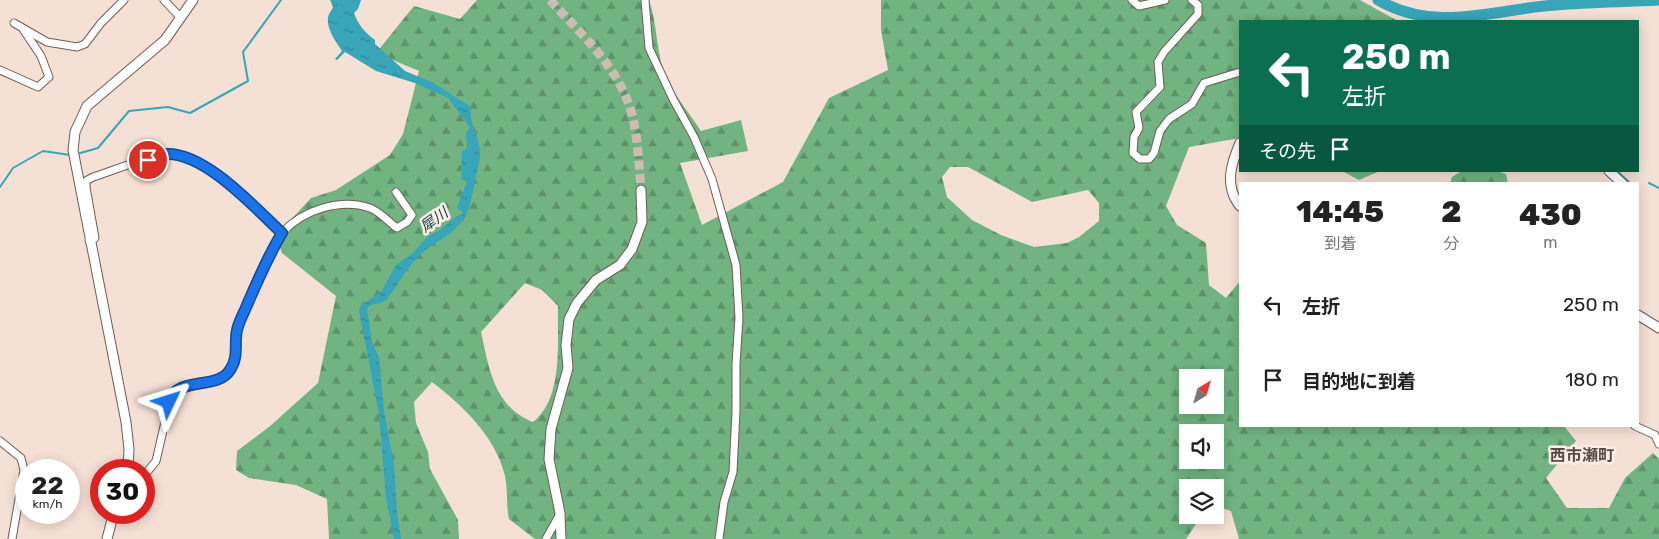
<!DOCTYPE html>
<html lang="ja">
<head>
<meta charset="utf-8">
<style>
	:root { --surface:#fff; --page:#f2f2f2; --text:#222; --muted:#767676 }
	body { margin:0; font-family:Rubik,"Noto Sans JP",sans-serif; background:var(--page); color:var(--text); height:100vh; display:flex; flex-direction:column; font-size:19px; white-space:nowrap }
	* { box-sizing:border-box; margin:0 }
	p { font-size:16px; color:var(--muted) }
	.icon { flex:none; width:28px; height:28px; fill:none; stroke:currentColor; stroke-width:2; stroke-linecap:round; stroke-linejoin:round }
	.map { position:relative; flex:1; overflow:hidden }
	.side { position:absolute; left:1239px; top:182px; width:400px; height:245px; display:flex; flex-direction:column; background:var(--surface); border-radius:0px; box-shadow:0 2px 12px #0003 }
	.side>* { flex:none }
	.banner { position:absolute; left:1239px; top:20px; width:400px; height:152px; border-radius:0px; box-shadow:0 2px 12px #0003; background:#0b6e4f; color:#fff; overflow:hidden }
	.needle { width:32px; rotate:37deg }
	.buttons { position:absolute; left:1179px; top:369px; display:grid; gap:10px }
	.buttons a { display:grid; place-items:center; width:45px; height:45px; border-radius:0px; background:var(--surface); box-shadow:0 2px 12px #0003; font-size:25px }
	.speed { position:absolute; left:15px; top:459px; display:flex; gap:10px; font-size:25px; font-weight:700; text-align:center }
	.speed>* { display:grid; place-content:center; width:65px; height:65px; border-radius:50%; background:var(--surface); box-shadow:0 2px 12px #0003; line-height:1 }
	.speed small { font-size:12px; font-weight:400 }
	.speed .limit { border:8px solid #d22; background:#fff; color:#111 }
	.pin { position:absolute; display:grid; place-items:center; width:42px; height:42px; color:#fff; margin:-21px; border:2px solid #fff; border-radius:50%; box-shadow:0 1px 5px #0007 }
	.me { position:absolute; width:55px; margin:-28px; rotate:49deg; stroke-linejoin:round; filter:drop-shadow(0 0 4px #0008) }
	.turn { display:flex; align-items:center; gap:18px; height:105px; padding:0 20px; font-size:22px }
	.turn .icon { width:65px; height:65px; stroke-width:2.5 }
	.turn b { display:block; font-size:35px; line-height:42px }
	.then { display:flex; align-items:center; height:48px; padding:0 20px; background:#0003; gap:10px; font-size:19px }
	.eta { display:flex; justify-content:space-evenly; align-items:center; height:85px; text-align:center }
	.eta b { font-size:30px; font-weight:800; line-height:35px }
	ul { padding:0; list-style:none }
	li { display:flex; align-items:center; gap:15px; height:75px; padding:0 20px }
	li div { flex:1 }
	li b { display:block; font-size:19px }
	li em { font-style:normal }
	.map>svg:first-child { display:block }
</style>
</head>
<body>
<div class="map">
<svg width="1659" height="539" viewBox="0 0 1659 539">
	<defs>
		<pattern id="forest-firs" width="22" height="20" patternUnits="userSpaceOnUse" patternTransform="scale(1.25)"><rect width="22" height="20" fill="#71b482"/><path d="M5 1l3.5 6h-7zM16 11l3.5 6h-7z" fill="#5d936a"/></pattern>
		<pattern id="water-ripples" width="26" height="14" patternUnits="userSpaceOnUse" patternTransform="scale(1.25)"><rect width="26" height="14" fill="#38a5b8"/><path d="M2 4q2-2 4 0t4 0M15 11q2-2 4 0t4 0" fill="none" stroke="#308795"/></pattern>
	</defs>
	<rect width="100%" height="100%" fill="#f5e0d5"/>
	<!-- forest -->
	<g fill="url(#forest-firs)" fill-rule="evenodd">
		<path d="M477,0H649C657,23 656,48 664,72C671,91 690,114 701,131L741,120L748,151L680,163L702,225L783,182L829,98L888,70L881,30V0H1360L1398,21H1240V138L1189,147L1166,206L1177,225L1206,243L1209,285L1226,298L1240,281V426H1564L1576,441L1546,478L1567,508H1609L1625,478L1653,453L1659,459V539H1239L1231,511L1215,506V488H1188V515H1202L1186,539H535L509,519C506,505 508,490 505,476C496,437 463,406 432,382L414,402L416,423L428,452L430,469L458,520L459,539H329L327,499L296,485L249,478L236,470L237,451L269,427L318,383L336,296L282,253L276,236L311,198L336,190L390,155L403,134L419,71L376,53L414,6L460,19ZM950,167H968L1032,202L1088,190L1099,203V221L1079,237L1067,243L1034,247L1001,235L972,220L947,197L942,177ZM525,283L542,290L558,306C557,341 564,398 533,422C494,407 489,368 481,332ZM1188,378H1215V405H1188ZM1188,432H1215V460H1188Z"/>
		<polygon points="1342,171 1380,171 1359,180"/>
		<polygon points="1462,171 1497,171 1506,174 1508,184 1450,184 1452,177"/>
	</g>
	<!-- water -->
	<path fill="url(#water-ripples)" d="M330,0H361L358,9L354,13C358,24 364,32 375,40V44L405,71L432,82L471,107C467,123 484,140 479,162C476,175 471,208 465,217C454,235 433,242 419,256C406,269 398,285 387,299C382,305 372,302 367,308L372,342L379,357L384,411L394,464L397,513L401,539H394L386,498L379,414L359,311L363,304L381,292L396,265L414,252L427,237L440,230L457,216L462,215V211L457,208L467,181L461,179L462,150L464,151L467,147L466,133L470,127L448,98L415,83L376,71L345,52L337,60L335,59L342,51C336,42 324,26 329,14C330,12 332,10 333,7Z"/>
	<g fill="none" stroke-linecap="round" stroke-linejoin="round">
		<!-- stream -->
		<g stroke="#38a5b8" stroke-width="2">
			<polyline points="1448,19 1450,21"/>
			<polyline points="77,154 98,148 129,111 168,107 190,113 248,81 243,52 281,0"/>
			<polyline points="1617,171 1629,182"/>
			<polyline points="1649,183 1659,188"/>
			<polyline points="0,187 13,168 43,151 70,155"/>
		</g>
		<!-- river -->
		<path stroke="#38a5b8" stroke-width="11" d="M1378,0C1437,34 1494,9 1556,5C1590,2 1625,2 1659,0"/>
		<!-- secondary-tunnel -->
		<path stroke="#cebcb2" stroke-width="9" stroke-dasharray="9 4.5" stroke-linecap="butt" d="M550,0C582,35 621,69 633,118C638,141 639,166 641,190"/>
		<defs>
			<g id="minor">
				<polyline points="164,0 181,18"/>
				<polyline points="645,0 649,48 673,99 694,137 712,179 736,265 739,318 736,364 736,411 733,472 724,502 719,539"/>
				<polyline points="1132,0 1139,6 1165,0"/>
				<polyline points="1192,0 1198,5 1198,14 1164,52 1158,62 1160,87 1136,112 1139,128 1134,137 1133,153 1140,159 1149,159 1154,153 1160,131 1169,119 1192,104 1204,83 1240,72"/>
				<polyline points="14,23 47,42 77,47 85,44 101,23 124,0"/>
				<polyline points="0,70 38,87 49,77 41,56 23,29"/>
				<path d="M89,241L95,238L86,187V181L93,177C109,172 152,155 167,154C207,153 255,207 282,233"/>
				<polyline points="1635,426 1655,435 1659,444"/>
				<polyline points="0,441 21,458 24,470 12,539"/>
				<path d="M144,476L156,461L171,396C190,381 217,387 229,372C240,359 233,343 238,328C244,308 269,247 283,232C303,210 340,198 370,208C379,211 389,222 397,228L407,222L412,215L396,192"/>
				<polyline points="546,539 560,514"/>
			</g>
			<g id="tertiary">
				<path d="M1240,143C1231,164 1224,186 1240,206"/>
				<polyline points="1609,171 1623,184"/>
				<polyline points="1638,315 1659,328"/>
				<polyline points="128,470 129,449 126,422 73,150 75,132 87,106 165,40 193,0"/>
				<polyline points="107,539 114,512"/>
			</g>
			<polyline id="secondary" points="561,539 560,513 549,459 551,429 568,368 566,345 569,319 577,303 596,280 620,265 632,249 642,222 641,190"/>
		</defs>
		<!-- minor casing -->
		<use href="#minor" stroke="#6d5c53" stroke-width="9"/>
		<!-- tertiary casing -->
		<use href="#tertiary" stroke="#6d5c53" stroke-width="11"/>
		<!-- secondary casing -->
		<use href="#secondary" stroke="#6d5c53" stroke-width="11"/>
		<!-- minor -->
		<use href="#minor" stroke="#fff" stroke-width="7"/>
		<!-- tertiary -->
		<use href="#tertiary" stroke="#fff" stroke-width="9"/>
		<!-- secondary -->
		<use href="#secondary" stroke="#fff" stroke-width="9"/>
	</g>
	<g fill="none" stroke-linecap="round" stroke-linejoin="round">
		<defs>
			<path id="route" d="M148,160C153,158 160,154 166,154C205,152 255,208 282,233C268,256 258,280 247,305C244,313 239,321 237,330C234,344 239,357 230,370C217,391 177,375 169,402"/>
		</defs>
		<!-- route casing -->
		<use href="#route" stroke="#114b97" stroke-width="12"/>
		<!-- route -->
		<use href="#route" stroke="#1a73e8" stroke-width="9"/>
	</g>
	<g text-anchor="middle" dominant-baseline="central" stroke-width="5" stroke-linejoin="round" paint-order="stroke">
		<!-- water labels -->
		<g font-size="15" font-style="italic" fill="#14434c" stroke="#fcefe9">
			<text transform="translate(434 220) rotate(-36)">犀川</text>
		</g>
		<!-- quarter labels -->
		<g font-size="16" font-weight="bold" fill="#5b4a42" stroke="#fcefe9">
			<text x="1582" y="455">西市瀬町</text>
		</g>
	</g>
</svg>
<div class="buttons">
<a><svg class="needle" viewBox="-14 -14 28 28"><path d="M0-13l5 13h-10z" fill="#e53935"/><path d="M0 13l5-13h-10z" fill="#767676"/></svg></a>
<a><svg class="icon" aria-label="sound" viewBox="0 0 24 24"><path d="M4 9h4l5-4v14l-5-4H4zM17 9q2 3 0 6"/></svg></a>
<a><svg class="icon" aria-label="layers" viewBox="0 0 24 24"><path d="M12 4l9 5-9 5-9-5zM3 14l9 5 9-5"/></svg></a>
</div>
<div class="speed"><div>22<small>km/h</small></div><div class="limit">30</div></div>
<div class="pin" style="left:148px;top:160px;background:#d93025"><svg class="icon" aria-label="arrive" viewBox="0 0 24 24"><path d="M6 21V4h12l-3 4 3 4H6"/></svg></div>
<svg class="me" style="left:169px;top:402px" viewBox="-20 -20 40 40"><path d="M0-17L14 15 0 8-14 15z" fill="#1a73e8" stroke="#fff" stroke-width="4"/></svg>
<div class="banner">
<div class="turn"><svg class="icon" aria-label="left" viewBox="0 0 24 24"><path d="M17 20v-9H6M10 6l-5 5 5 5"/></svg><div><b>250 m</b>左折</div></div>
<div class="then">その先<svg class="icon" aria-label="arrive" viewBox="0 0 24 24"><path d="M6 21V4h12l-3 4 3 4H6"/></svg></div>
</div>
<section class="side">
<div class="eta">
<div><b>14:45</b><p>到着</p></div>
<div><b>2</b><p>分</p></div>
<div><b>430</b><p>m</p></div>
</div>
<ul>
<li><svg class="icon" aria-label="left" viewBox="0 0 24 24"><path d="M17 20v-9H6M10 6l-5 5 5 5"/></svg><div><b>左折</b></div><em>250 m</em></li>
<li><svg class="icon" aria-label="arrive" viewBox="0 0 24 24"><path d="M6 21V4h12l-3 4 3 4H6"/></svg><div><b>目的地に到着</b></div><em>180 m</em></li>
</ul>
</section>
</div>
</body>
</html>
